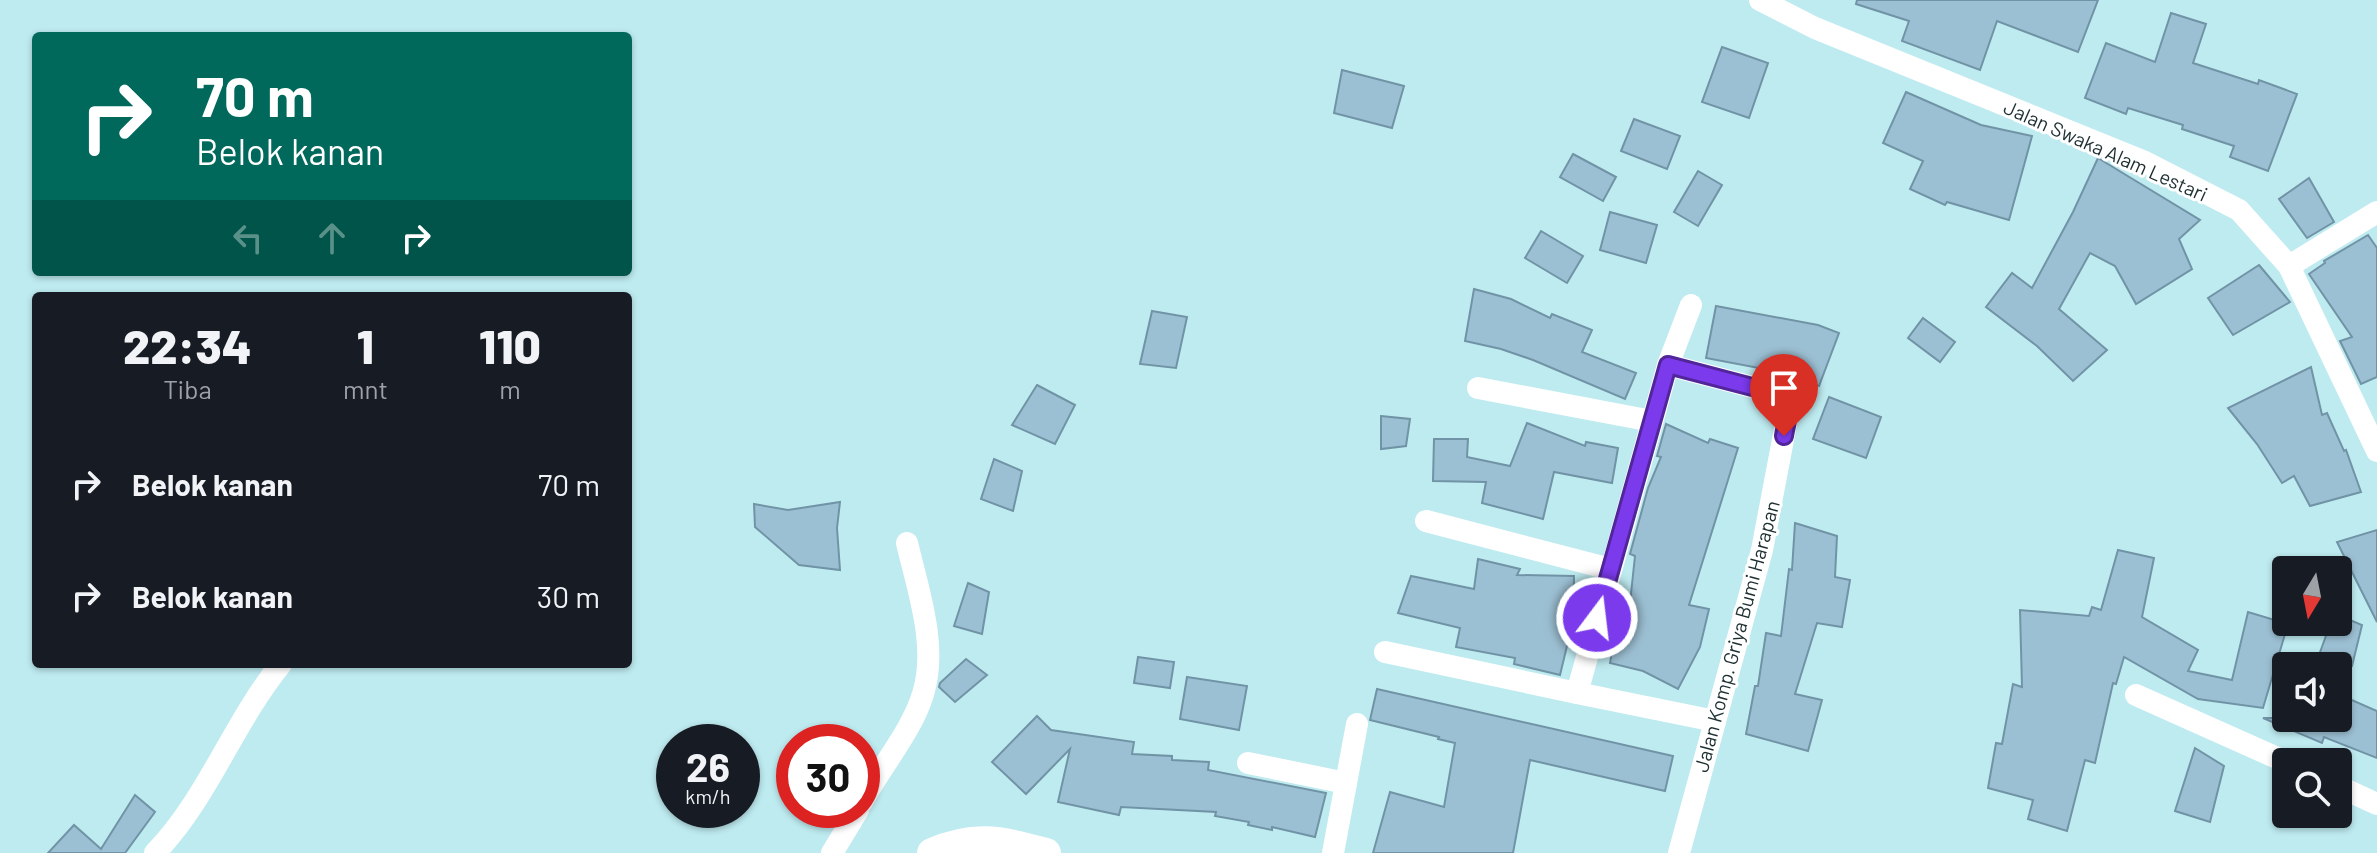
<!DOCTYPE html>
<html lang="id">
<head>
<meta charset="utf-8">
<style>
	:root { --surface:#171b24; --page:#20242c; --text:#f1f3f6; --muted:#9ea1a6 }
	body { margin:0; font-family:Barlow,sans-serif; background:var(--page); color:var(--text); height:100vh; display:flex; flex-direction:column; font-size:30px; white-space:nowrap }
	* { box-sizing:border-box; margin:0 }
	p { font-size:26px; color:var(--muted) }
	.icon { flex:none; width:44px; height:44px; fill:none; stroke:currentColor; stroke-width:2; stroke-linecap:round; stroke-linejoin:round }
	.map { position:relative; flex:1; overflow:hidden }
	.details { position:absolute; left:32px; top:292px; width:600px; height:376px; display:flex; flex-direction:column; background:var(--surface); border-radius:8px; box-shadow:0 2px 6px #0004 }
	.details>* { flex:none }
	.hud { position:absolute; left:32px; top:32px; width:600px; height:244px; border-radius:8px; box-shadow:0 2px 6px #0004; background:#00695c; color:#fff; overflow:hidden }
	.needle { width:52px; rotate:190deg }
	.tools { position:absolute; left:2272px; top:556px; display:grid; gap:16px }
	.tools a { display:grid; place-items:center; width:80px; height:80px; border-radius:8px; background:var(--surface); box-shadow:0 2px 6px #0004; font-size:40px }
	.speed { position:absolute; left:656px; top:724px; display:flex; gap:16px; font-size:40px; font-weight:700; text-align:center }
	.speed>* { display:grid; place-content:center; width:104px; height:104px; border-radius:50%; background:var(--surface); box-shadow:0 2px 6px #0004; line-height:1 }
	.speed small { font-size:20px; font-weight:400 }
	.speed .limit { border:12px solid #d22; background:#fff; color:#111 }
	.pin { position:absolute; display:grid; place-items:center; width:68px; height:68px; color:#fff; margin:-82px -34px; border-radius:50% 50% 50% 0; rotate:-45deg; box-shadow:0 0 8px #0007 }
	.pin .icon { rotate:45deg }
	.me { position:absolute; width:88px; margin:-44px; rotate:15deg; stroke-linejoin:round; filter:drop-shadow(0 0 6px #0008) }
	.turn { display:flex; align-items:center; gap:28px; height:168px; padding:0 32px; font-size:36px }
	.turn .icon { width:104px; height:104px; stroke-width:2.5 }
	.turn b { display:block; font-size:56px; line-height:68px }
	.lanes { display:flex; align-items:center; height:76px; padding:0 32px; background:#0003; justify-content:center; gap:40px; direction:ltr }
	.lanes .off { opacity:.35 }
	.eta { display:flex; justify-content:space-evenly; align-items:center; height:136px; text-align:center }
	.eta b { font-size:48px; font-weight:800; line-height:56px }
	ul { padding:0; list-style:none }
	li { display:flex; align-items:center; gap:24px; height:112px; padding:0 32px }
	li div { flex:1 }
	li b { display:block; font-size:30px }
	li em { font-style:normal }
	.map>svg:first-child { display:block }
</style>
</head>
<body>
<div class="map">
<svg width="2377" height="853" viewBox="0 0 2377 853">
	<rect width="100%" height="100%" fill="#beebf0"/>
	<!-- building -->
	<g fill="#9cc0d3" stroke="#7193a6" stroke-width="2">
		<polygon points="1857,0 2098,0 2078,52 1997,21 1980,70 1902,41 1909,21 1856,4"/>
		<polygon points="2171,13 2206,24 2193,63 2258,84 2259,80 2297,94 2268,171 2230,157 2234,146 2182,129 2183,125 2128,108 2126,114 2085,98 2106,43 2155,62"/>
		<polygon points="1722,47 1768,63 1749,118 1702,102"/>
		<polygon points="1342,70 1404,86 1392,128 1334,113"/>
		<polygon points="1906,92 1981,125 2032,136 2009,220 1947,202 1945,205 1910,189 1923,161 1883,143"/>
		<polygon points="1634,119 1680,136 1667,169 1621,151"/>
		<polygon points="1573,154 1616,177 1603,201 1560,177"/>
		<polygon points="2098,158 2200,220 2179,239 2192,269 2136,304 2115,266 2090,253 2059,309 2107,350 2073,381 2037,346 1986,307 2012,273 2032,288 2073,212"/>
		<polygon points="1698,171 1722,185 1698,226 1674,212"/>
		<polygon points="2309,178 2334,222 2307,238 2279,199"/>
		<polygon points="1610,212 1657,225 1646,263 1600,250"/>
		<polygon points="1541,231 1583,256 1567,283 1525,258"/>
		<polygon points="2368,235 2377,248 2377,377 2361,384 2340,341 2352,337 2309,274 2325,263 2324,261"/>
		<polygon points="2259,265 2290,302 2233,335 2208,298"/>
		<polygon points="1474,289 1511,299 1550,318 1552,314 1592,330 1582,352 1636,373 1625,399 1533,360 1501,349 1465,341"/>
		<polygon points="1716,306 1818,325 1839,333 1819,386 1780,372 1706,358"/>
		<polygon points="1152,311 1187,317 1176,368 1140,364"/>
		<polygon points="1923,318 1955,342 1940,362 1908,338"/>
		<polygon points="2311,367 2322,415 2327,413 2344,451 2346,450 2361,492 2310,506 2294,476 2282,483 2257,444 2228,408"/>
		<polygon points="1037,385 1075,405 1055,444 1012,425"/>
		<polygon points="1829,397 1881,417 1866,458 1813,439"/>
		<polygon points="1381,416 1410,419 1406,446 1381,449"/>
		<polygon points="1527,423 1585,446 1586,442 1618,448 1612,483 1554,472 1543,519 1482,503 1486,482 1433,481 1434,439 1468,439 1467,457 1510,466"/>
		<polygon points="1666,424 1708,443 1710,439 1738,448 1689,605 1709,609 1700,647 1678,689 1643,671 1610,663 1621,602 1630,603 1635,556 1630,554 1648,488 1661,457 1657,456"/>
		<polygon points="994,459 1022,471 1013,511 981,499"/>
		<polygon points="840,502 837,528 840,570 799,565 755,527 754,504 788,510"/>
		<polygon points="1795,523 1837,536 1835,577 1850,580 1842,627 1817,623 1795,694 1822,700 1808,751 1746,734 1755,686 1758,686 1766,633 1781,636 1789,569 1792,570"/>
		<polygon points="2377,530 2377,622 2337,542"/>
		<polygon points="2118,550 2154,558 2142,617 2198,650 2188,671 2232,680 2248,612 2288,624 2263,708 2198,699 2124,657 2116,684 2113,683 2095,763 2085,760 2067,831 2028,819 2033,800 1988,788 1996,743 2002,744 2013,684 2022,687 2020,610 2089,616 2092,607 2101,610"/>
		<polygon points="1478,559 1520,569 1517,575 1574,576 1573,621 1560,675 1514,664 1515,658 1456,647 1460,628 1398,613 1411,576 1474,589"/>
		<polygon points="968,583 989,592 982,634 954,626"/>
		<polygon points="2338,615 2362,625 2352,666 2315,666 2331,622 2338,622"/>
		<polygon points="1138,657 1174,662 1170,688 1134,683"/>
		<polygon points="966,659 987,675 955,702 939,687 940,683"/>
		<polygon points="1187,677 1247,686 1239,730 1180,719"/>
		<polygon points="1377,689 1673,756 1665,791 1530,760 1513,853 1373,853 1390,792 1444,807 1455,743 1438,739 1439,737 1370,720"/>
		<polygon points="2338,694 2377,711 2377,758 2324,737 2322,743 2263,718 2338,718"/>
		<polygon points="1037,716 1051,730 1134,742 1132,754 1172,756 1172,760 1209,762 1208,770 1326,793 1315,837 1272,827 1272,830 1248,825 1249,822 1215,816 1216,812 1121,807 1119,815 1058,802 1070,749 1026,794 992,762"/>
		<polygon points="2195,748 2224,766 2210,822 2175,811"/>
		<polygon points="135,795 155,812 125,853 48,853 74,825 101,849"/>
	</g>
	<g fill="none" stroke-linecap="round" stroke-linejoin="round">
		<!-- street -->
		<g stroke="#fff" stroke-width="22">
			<polyline points="1760,0 1815,28 2145,162 2239,210 2289,266 2377,451"/>
			<polyline points="2289,266 2377,212"/>
			<polyline points="1691,305 1668,365 1577,693 1715,721"/>
			<polyline points="1668,365 1783,395 1789,408 1762,550 1679,853"/>
			<polyline points="1478,388 1652,421"/>
			<polyline points="1426,521 1610,569"/>
			<polyline points="1385,652 1577,693"/>
			<polyline points="2136,695 2286,762"/>
			<polyline points="1248,763 1346,783"/>
			<polyline points="2338,786 2377,804"/>
			<path d="M862,802C880,768 912,731 923,694C938,646 918,590 907,543"/>
			<path d="M155,853C208,798 233,723 281,664"/>
			<polyline points="832,853 858,810"/>
			<polyline points="1333,853 1357,724"/>
		</g>
		<!-- secondary -->
		<path stroke="#fff" stroke-width="30" d="M932,853C976,834 1001,841 1046,853"/>
	</g>
	<g fill="none" stroke-linecap="round" stroke-linejoin="round">
		<defs>
			<path id="route" d="M1597,618L1668,365L1783,395C1793,406 1786,422 1784,436"/>
		</defs>
		<!-- route casing -->
		<use href="#route" stroke="#51269a" stroke-width="20"/>
		<!-- route -->
		<use href="#route" stroke="#7c3aed" stroke-width="14"/>
	</g>
	<g text-anchor="middle" dominant-baseline="central" stroke-width="6" stroke-linejoin="round" paint-order="stroke">
		<!-- street labels -->
		<g font-size="20" fill="#1d2e30" stroke="#fff">
			<text transform="translate(2106 150) rotate(24)">Jalan Swaka Alam Lestari</text>
			<text transform="translate(1736 636) rotate(-75)">Jalan Komp. Griya Bumi Harapan</text>
		</g>
	</g>
</svg>
<div class="tools">
<a><svg class="needle" viewBox="-14 -14 28 28"><path d="M0-13l5 13h-10z" fill="#e53935"/><path d="M0 13l5-13h-10z" fill="#9ea1a6"/></svg></a>
<a><svg class="icon" aria-label="sound" viewBox="0 0 24 24"><path d="M4 9h4l5-4v14l-5-4H4zM17 9q2 3 0 6"/></svg></a>
<a><svg class="icon" aria-label="search" viewBox="0 0 24 24"><circle cx="10" cy="10" r="6"/><path d="M15 15l6 6"/></svg></a>
</div>
<div class="speed"><div>26<small>km/h</small></div><div class="limit">30</div></div>
<div class="pin" style="left:1784px;top:436px;background:#d93025"><svg class="icon" aria-label="arrive" viewBox="0 0 24 24"><path d="M6 21V4h12l-3 4 3 4H6"/></svg></div>
<svg class="me" style="left:1597px;top:618px" viewBox="-20 -20 40 40"><circle r="17" fill="#7c3aed" stroke="#fff" stroke-width="3"/><path d="M0-11L8 9 0 5-8 9z" fill="#fff"/></svg>
<div class="hud">
<div class="turn"><svg class="icon" aria-label="right" viewBox="0 0 24 24"><path d="M7 20v-9h11M14 6l5 5-5 5"/></svg><div><b>70 m</b>Belok kanan</div></div>
<div class="lanes"><svg class="icon off" aria-label="left" viewBox="0 0 24 24"><path d="M17 20v-9H6M10 6l-5 5 5 5"/></svg><svg class="icon off" aria-label="ahead" viewBox="0 0 24 24"><path d="M12 20V5M6 11l6-6 6 6"/></svg><svg class="icon" aria-label="right" viewBox="0 0 24 24"><path d="M7 20v-9h11M14 6l5 5-5 5"/></svg></div>
</div>
<section class="details">
<div class="eta">
<div><b>22:34</b><p>Tiba</p></div>
<div><b>1</b><p>mnt</p></div>
<div><b>110</b><p>m</p></div>
</div>
<ul>
<li><svg class="icon" aria-label="right" viewBox="0 0 24 24"><path d="M7 20v-9h11M14 6l5 5-5 5"/></svg><div><b>Belok kanan</b></div><em>70 m</em></li>
<li><svg class="icon" aria-label="right" viewBox="0 0 24 24"><path d="M7 20v-9h11M14 6l5 5-5 5"/></svg><div><b>Belok kanan</b></div><em>30 m</em></li>
</ul>
</section>
</div>
</body>
</html>
